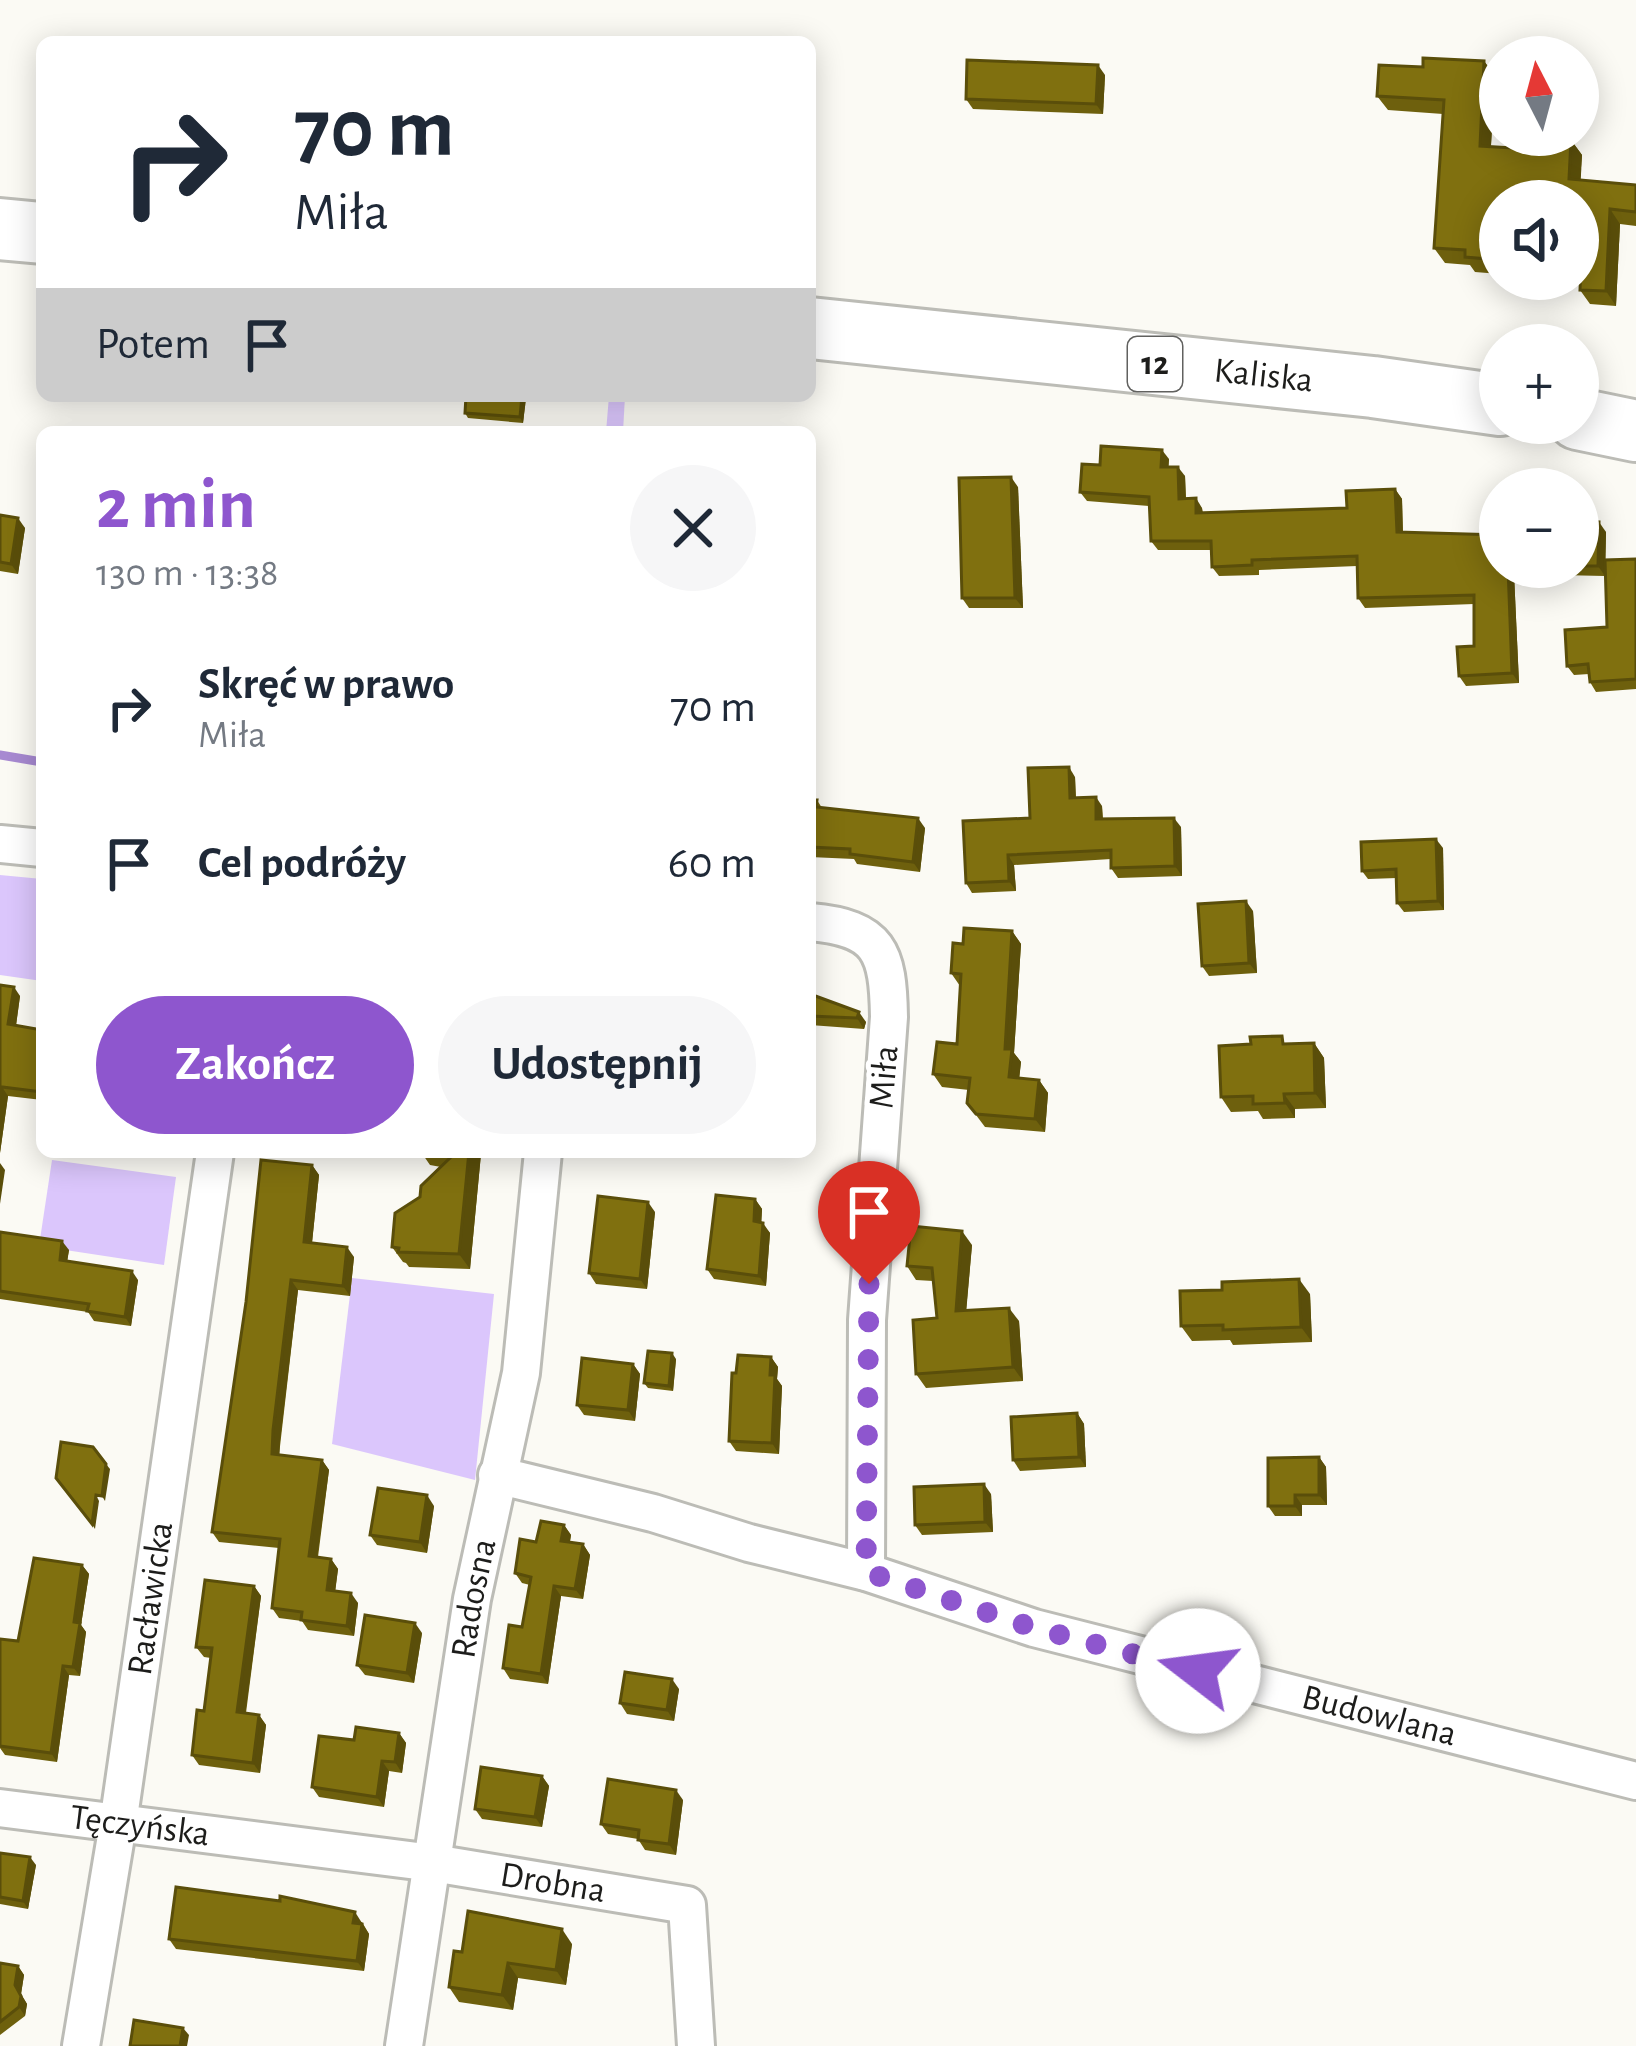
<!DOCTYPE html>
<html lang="pl">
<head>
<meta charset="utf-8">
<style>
	:root { --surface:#fff; --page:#f6f6f7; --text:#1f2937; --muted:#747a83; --accent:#8e56ce }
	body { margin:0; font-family:"Alegreya Sans",sans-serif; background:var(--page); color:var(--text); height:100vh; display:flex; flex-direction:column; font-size:45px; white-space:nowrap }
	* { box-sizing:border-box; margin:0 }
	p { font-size:39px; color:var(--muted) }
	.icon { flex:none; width:66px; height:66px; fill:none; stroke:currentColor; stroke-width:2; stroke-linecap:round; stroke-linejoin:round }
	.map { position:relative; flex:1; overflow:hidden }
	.side { position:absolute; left:36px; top:426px; width:780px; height:732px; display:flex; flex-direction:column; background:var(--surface); border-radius:18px; box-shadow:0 6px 30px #0003 }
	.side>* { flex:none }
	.guide { position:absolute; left:36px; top:36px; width:780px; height:366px; border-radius:18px; box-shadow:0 6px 30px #0003; background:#fff; color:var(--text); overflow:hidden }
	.needle { width:78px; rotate:354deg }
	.buttons { position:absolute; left:1479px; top:36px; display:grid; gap:24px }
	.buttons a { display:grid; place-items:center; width:120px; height:120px; border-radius:50%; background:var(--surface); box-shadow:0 6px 30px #0003; font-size:60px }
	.pin { position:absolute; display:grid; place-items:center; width:102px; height:102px; color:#fff; margin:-123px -51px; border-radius:50% 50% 50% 0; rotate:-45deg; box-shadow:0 0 12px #0007 }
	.pin .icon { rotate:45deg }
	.me { position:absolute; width:132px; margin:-66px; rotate:285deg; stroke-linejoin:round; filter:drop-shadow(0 0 9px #0008) }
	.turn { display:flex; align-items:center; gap:42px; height:252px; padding:0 60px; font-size:54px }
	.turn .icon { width:156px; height:156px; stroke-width:2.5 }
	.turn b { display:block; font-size:84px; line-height:102px }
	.then { display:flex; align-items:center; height:114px; padding:0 60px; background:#0003; gap:24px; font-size:45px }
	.round { display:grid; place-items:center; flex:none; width:126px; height:126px; border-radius:63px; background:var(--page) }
	.overview { display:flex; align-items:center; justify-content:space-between; height:204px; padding:0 60px }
	h1 { font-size:72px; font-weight:700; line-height:90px; color:var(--accent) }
	.cta { display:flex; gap:24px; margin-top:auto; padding:24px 60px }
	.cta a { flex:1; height:138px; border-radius:72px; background:var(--accent); color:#fff; font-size:48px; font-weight:700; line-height:138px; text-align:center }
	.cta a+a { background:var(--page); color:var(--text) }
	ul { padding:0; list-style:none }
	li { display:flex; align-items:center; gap:36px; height:156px; padding:0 60px }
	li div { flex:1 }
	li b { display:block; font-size:45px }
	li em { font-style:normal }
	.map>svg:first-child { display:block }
</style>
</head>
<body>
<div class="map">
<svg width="1636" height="2046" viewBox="0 0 1636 2046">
	<rect width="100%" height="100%" fill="#fbfaf4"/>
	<!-- green -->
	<g fill="#dbc6fc">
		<polygon points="609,396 625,396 623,432 606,432"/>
		<polygon points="0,875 42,879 42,981 0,975"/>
		<polygon points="52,1160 176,1177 164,1265 39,1246"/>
		<polygon points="352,1278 494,1294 475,1480 332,1444"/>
	</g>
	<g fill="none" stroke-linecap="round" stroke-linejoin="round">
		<!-- stream -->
		<polyline stroke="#a789d1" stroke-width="9" points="0,755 42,762"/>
		<defs>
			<g id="street">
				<polyline points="0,844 42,848"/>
				<path d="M810,922C880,928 888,952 889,1017L867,1320L866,1572"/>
				<path id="s1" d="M497,1475L653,1513L749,1543L866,1572L1034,1628L1636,1781"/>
				<path id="s2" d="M0,1808L433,1863L687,1905L696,2046"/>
				<path id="s3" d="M81,2046L118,1824L215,1152"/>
				<path id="s4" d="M404,2046L472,1599L521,1373L543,1152"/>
			</g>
			<g id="primary">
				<polyline points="0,229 42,233"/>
				<path id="s5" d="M810,328L1373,387L1500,405"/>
				<polyline points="1578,419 1636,431"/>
			</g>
		</defs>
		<!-- street casing -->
		<use href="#street" stroke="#bcbcb6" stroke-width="42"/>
		<!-- primary casing -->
		<use href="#primary" stroke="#bcbcb6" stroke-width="66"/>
		<!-- street -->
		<use href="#street" stroke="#fff" stroke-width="36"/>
		<!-- primary -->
		<use href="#primary" stroke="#fff" stroke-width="60"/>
	</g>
	<!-- wall -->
	<g fill="#6e600d">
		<polygon points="1484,61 1495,76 1491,146 1532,149 1571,140 1582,155 1580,180 1636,185 1636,226 1620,224 1616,306 1590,304 1580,290 1581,279 1576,279 1578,279 1578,201 1500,201 1500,274 1475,272 1470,265 1445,263 1434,248 1443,114 1388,110 1377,96 1423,67"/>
		<polygon points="1105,75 1103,114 973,109 966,99"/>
		<polygon points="526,398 523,423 468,418 465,413"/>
		<polygon points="1169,459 1168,467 1185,476 1186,498 1202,508 1203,513 1347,508 1395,489 1402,499 1403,532 1500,567 1578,567 1578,521 1606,532 1605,576 1514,574 1519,683 1466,686 1459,676 1474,646 1474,604 1365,608 1358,598 1357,566 1259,570 1259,575 1219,576 1212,567 1211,550 1158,550 1151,541 1149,506 1087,501 1080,492 1100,465"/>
		<polygon points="1018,487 1023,608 969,608 962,598"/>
		<polygon points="0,515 25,528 18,574 0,571"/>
		<polygon points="1636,559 1636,689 1596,692 1590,682 1589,674 1574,675 1567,666 1607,627"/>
		<polygon points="1075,777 1076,798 1102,806 1103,819 1181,827 1182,876 1118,878 1111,868 1111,859 1014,865 1016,891 972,893 966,883 1030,818"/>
		<polygon points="810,800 817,800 822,808 925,828 920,872 857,864 854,859 810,857"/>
		<polygon points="1443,848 1444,910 1404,912 1397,903 1397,878 1368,879 1362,871"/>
		<polygon points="1253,911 1257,973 1209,976 1202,966"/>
		<polygon points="1012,931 1021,944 1014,1053 1021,1062 1019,1078 1039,1080 1048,1093 1045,1132 985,1127 967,1103 969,1090 942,1087 933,1074 957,1044 960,986 951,973 963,944"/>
		<polygon points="810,982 813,986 812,994 866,1022 864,1029 810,1025"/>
		<polygon points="0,985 20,996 16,1025 42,1029 42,1100 8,1096 0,1153"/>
		<polygon points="1314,1043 1324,1058 1326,1108 1295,1109 1295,1118 1263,1119 1258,1111 1231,1112 1221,1097 1287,1044"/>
		<polygon points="123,1152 156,1152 155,1157"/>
		<polygon points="421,1152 480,1152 481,1154 470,1269 409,1267 406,1263 403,1262 392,1247 420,1197 441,1167 430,1165"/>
		<polygon points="312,1165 319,1175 312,1243 354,1257 350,1296 298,1290 279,1455 322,1460 329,1470 318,1557 331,1559 338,1569 335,1591 358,1603 354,1636 308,1630 302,1621 279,1618 272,1608 279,1548 219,1542 212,1532"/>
		<polygon points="755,1199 762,1209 761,1223 770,1233 766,1286 714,1279 707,1269"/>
		<polygon points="655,1212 647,1289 596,1284 589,1273"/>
		<polygon points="0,1232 69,1250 67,1261 138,1280 131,1326 94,1321 88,1312 0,1299"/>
		<polygon points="972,1245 966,1311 1019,1321 1023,1381 926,1388 916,1374 937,1318 933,1281 916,1280 907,1266"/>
		<polygon points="1310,1294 1312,1342 1233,1345 1230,1340 1192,1341 1181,1326"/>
		<polygon points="771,1357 778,1367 777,1379 782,1386 779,1454 736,1451 729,1441"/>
		<polygon points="676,1359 673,1391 648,1388 644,1383"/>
		<polygon points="633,1364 640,1374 635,1421 584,1415 577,1405"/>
		<polygon points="1077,1413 1084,1424 1086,1467 1020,1471 1013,1460"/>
		<polygon points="1319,1457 1326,1467 1327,1505 1302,1505 1302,1516 1275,1516 1268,1506"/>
		<polygon points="991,1494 993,1532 922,1535 915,1525"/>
		<polygon points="434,1506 427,1553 377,1545 370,1535"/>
		<polygon points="564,1525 571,1535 570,1542 583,1544 590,1555 583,1599 561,1596 548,1684 510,1679 503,1668 522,1627 530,1585 522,1583 515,1573 536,1542"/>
		<polygon points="82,1565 89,1574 81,1625 86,1632 80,1676 69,1675 57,1762 5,1755 0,1748 0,1639 18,1641"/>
		<polygon points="254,1586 261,1596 246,1713 259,1715 266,1725 260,1773 199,1765 192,1755 204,1711 211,1658 204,1657 196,1647"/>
		<polygon points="422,1633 414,1683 365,1675 357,1665"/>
		<polygon points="679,1689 674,1721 627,1714 620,1703"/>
		<polygon points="399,1733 406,1743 402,1773 389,1771 384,1807 319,1797 312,1787 354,1740"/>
		<polygon points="542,1776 549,1786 542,1827 482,1819 475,1809"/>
		<polygon points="683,1800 676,1855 645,1850 638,1839 608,1834 601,1824"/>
		<polygon points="0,1853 36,1865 28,1909 0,1904"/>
		<polygon points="362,1922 369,1934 364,1971 176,1949 169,1939"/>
		<polygon points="572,1944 566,1985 518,1978 513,2010 459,2002 449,1987 462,1952"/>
		<polygon points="0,1963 18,1966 24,1975 21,1994 27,2004 25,2016 0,2035"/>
	</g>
	<!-- shaded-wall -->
	<g fill="#5a4e0a">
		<polygon points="1484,61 1495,76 1490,161 1480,146"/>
		<polygon points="1098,65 1105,75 1103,114 1096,104"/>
		<polygon points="1571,140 1582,155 1580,194 1569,179"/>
		<polygon points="1610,209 1620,224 1616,306 1606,291"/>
		<polygon points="522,396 526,398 523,423 520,417"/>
		<polygon points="1162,450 1169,459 1168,477 1161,467"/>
		<polygon points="1178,467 1185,476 1186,508 1179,499"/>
		<polygon points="1011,477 1018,487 1023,608 1015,598"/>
		<polygon points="1395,489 1402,499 1403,541 1397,532"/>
		<polygon points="1196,498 1202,508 1203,522 1196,513"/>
		<polygon points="18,518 25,528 18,574 11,564"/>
		<polygon points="1599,522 1606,532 1605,576 1598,566"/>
		<polygon points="1508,567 1514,574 1519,683 1512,673"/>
		<polygon points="1069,767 1075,777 1076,807 1070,798"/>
		<polygon points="1096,797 1102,806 1103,829 1096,819"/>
		<polygon points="918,818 925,828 920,872 913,862"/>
		<polygon points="1174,818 1181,827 1182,876 1175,866"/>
		<polygon points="1436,839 1443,848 1444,910 1438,901"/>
		<polygon points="1008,855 1014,865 1016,891 1009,881"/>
		<polygon points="1246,901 1253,911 1257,973 1249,963"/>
		<polygon points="1012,931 1021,944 1014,1053 1021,1062 1018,1090 1009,1077 1005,1049"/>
		<polygon points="14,987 20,996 15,1033 8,1024"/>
		<polygon points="859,1012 866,1022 864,1029 857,1018"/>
		<polygon points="1314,1043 1324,1058 1326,1108 1315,1093"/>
		<polygon points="1039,1080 1048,1093 1045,1132 1035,1119"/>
		<polygon points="2,1087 8,1096 0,1153 0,1099"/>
		<polygon points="1284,1094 1295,1109 1295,1118 1285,1103"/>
		<polygon points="469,1152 480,1152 481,1154 470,1269 459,1254"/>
		<polygon points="0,1163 5,1170 0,1204"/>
		<polygon points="312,1165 319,1175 311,1252 304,1242"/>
		<polygon points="755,1199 762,1209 761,1231 754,1221"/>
		<polygon points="648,1202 655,1212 647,1289 640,1279"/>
		<polygon points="763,1223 770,1233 766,1286 759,1276"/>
		<polygon points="962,1231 972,1245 965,1325 956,1311"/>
		<polygon points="62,1241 69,1250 66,1269 60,1260"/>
		<polygon points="347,1247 354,1257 350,1296 343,1286"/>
		<polygon points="132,1271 138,1280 131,1326 125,1317"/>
		<polygon points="1299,1279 1310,1294 1312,1342 1301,1327"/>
		<polygon points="291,1280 298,1290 280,1441 279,1464 272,1454 273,1430"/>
		<polygon points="1009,1308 1019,1321 1023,1381 1013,1367"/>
		<polygon points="672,1353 676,1359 673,1391 669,1386"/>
		<polygon points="771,1357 778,1367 777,1379 782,1386 779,1454 772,1443"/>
		<polygon points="633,1364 640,1374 635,1421 628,1410"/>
		<polygon points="1077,1413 1084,1424 1086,1467 1079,1457"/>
		<polygon points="1319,1457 1326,1467 1327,1505 1319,1495"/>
		<polygon points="322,1460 329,1470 316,1566 309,1556"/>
		<polygon points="106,1464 110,1469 105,1501 102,1496"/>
		<polygon points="984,1484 991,1494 993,1532 985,1522"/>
		<polygon points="96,1495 99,1501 95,1529 92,1524"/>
		<polygon points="427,1495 434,1506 427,1553 420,1542"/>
		<polygon points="1295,1495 1302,1505 1302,1516 1295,1506"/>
		<polygon points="564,1525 571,1535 568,1551 561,1541"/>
		<polygon points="583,1544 590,1555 583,1599 575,1589"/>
		<polygon points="331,1559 338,1569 334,1601 327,1590"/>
		<polygon points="82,1565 89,1574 81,1625 86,1632 80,1676 73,1667 74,1622"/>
		<polygon points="254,1586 261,1596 244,1723 237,1712"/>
		<polygon points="554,1586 561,1596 548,1684 541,1674"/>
		<polygon points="351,1593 358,1603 354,1636 347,1626"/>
		<polygon points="415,1623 422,1633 414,1683 407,1673"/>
		<polygon points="63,1666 69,1675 57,1762 51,1753"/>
		<polygon points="672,1679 679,1689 674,1721 667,1710"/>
		<polygon points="259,1715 266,1725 260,1773 253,1763"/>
		<polygon points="399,1733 406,1743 402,1773 395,1762"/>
		<polygon points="382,1761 389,1771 384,1807 377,1797"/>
		<polygon points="542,1776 549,1786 542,1827 535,1817"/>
		<polygon points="676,1790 683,1800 676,1855 669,1844"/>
		<polygon points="30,1857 36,1865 28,1909 23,1901"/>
		<polygon points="355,1912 369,1934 364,1971 357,1961 353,1923"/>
		<polygon points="562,1929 572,1944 566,1985 556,1970"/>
		<polygon points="508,1963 518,1978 513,2010 502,1995"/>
		<polygon points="18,1966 24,1975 21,1994 27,2004 25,2016 19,2007 15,1985"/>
		<polygon points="183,2028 189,2035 187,2046 180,2046"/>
	</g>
	<!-- building -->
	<g fill="#80700f" stroke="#5a4e0a" stroke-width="3">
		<polygon points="1423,58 1484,61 1480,146 1532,149 1533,138 1571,140 1569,179 1636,185 1636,212 1610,209 1606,291 1580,290 1581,265 1578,265 1578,201 1500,201 1500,260 1465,257 1465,250 1434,248 1444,100 1377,96 1379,65 1423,67"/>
		<polygon points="967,60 1098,65 1096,104 966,99"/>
		<polygon points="466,396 522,396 520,417 465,413"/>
		<polygon points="1101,446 1162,450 1161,467 1178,467 1179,499 1196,498 1196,513 1347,508 1346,491 1395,489 1397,532 1500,535 1500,567 1508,567 1512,673 1459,676 1457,647 1474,646 1474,595 1358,598 1357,556 1252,560 1252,565 1212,567 1211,541 1151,541 1149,497 1080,492 1082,464 1100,465"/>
		<polygon points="1011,477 1015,598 962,598 959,478"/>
		<polygon points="0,515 18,518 11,564 0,562"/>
		<polygon points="1578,521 1599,522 1598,566 1578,566"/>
		<polygon points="1636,559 1636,679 1590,682 1588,664 1567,666 1565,630 1607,627 1605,560"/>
		<polygon points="1069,767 1070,798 1096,797 1096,819 1174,818 1175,866 1111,868 1111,850 1008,855 1009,881 966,883 963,821 1030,818 1028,768"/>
		<polygon points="810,800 817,800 816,807 918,818 913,862 850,854 850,849 810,847"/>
		<polygon points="1436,839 1438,901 1397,903 1396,869 1362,871 1361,842"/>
		<polygon points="1246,901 1249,963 1202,966 1198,904"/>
		<polygon points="964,928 1012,931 1005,1049 1012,1049 1009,1077 1039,1080 1035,1119 976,1114 967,1103 970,1078 933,1074 937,1042 957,1044 961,974 951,973 953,943 963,944"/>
		<polygon points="0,985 14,987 8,1024 42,1030 42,1092 2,1087 0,1099"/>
		<polygon points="810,994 859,1012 857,1018 810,1016"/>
		<polygon points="1282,1036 1283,1044 1314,1043 1315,1093 1284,1094 1285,1103 1253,1104 1253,1096 1221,1097 1219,1046 1251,1044 1250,1037"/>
		<polygon points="431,1152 469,1152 459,1254 398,1252 399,1248 392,1247 395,1213 420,1197 421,1186 453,1155"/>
		<polygon points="261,1160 312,1165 304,1242 347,1247 343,1286 291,1280 273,1430 272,1454 322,1460 309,1556 331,1559 327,1590 351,1593 347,1626 301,1620 302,1612 272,1608 280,1539 212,1532 246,1302"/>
		<polygon points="716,1195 755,1199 754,1221 763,1223 759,1276 707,1269"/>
		<polygon points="598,1196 648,1202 640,1279 589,1273"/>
		<polygon points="911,1226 962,1231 956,1311 1009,1308 1013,1367 916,1374 913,1320 937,1318 932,1268 907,1266"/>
		<polygon points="0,1232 62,1241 60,1260 132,1271 125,1317 87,1311 89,1304 0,1291"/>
		<polygon points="1299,1279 1301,1327 1223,1330 1223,1325 1181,1326 1180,1291 1222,1290 1222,1282"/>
		<polygon points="648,1351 672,1353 669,1386 644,1383"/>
		<polygon points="738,1355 771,1357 770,1375 775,1375 772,1443 729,1441 732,1373 736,1373"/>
		<polygon points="582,1358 633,1364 628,1410 577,1405"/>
		<polygon points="1077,1413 1079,1457 1013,1460 1011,1417"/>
		<polygon points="61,1442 93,1447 106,1464 102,1496 96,1495 92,1524 56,1478"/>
		<polygon points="1319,1457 1319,1495 1295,1495 1295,1506 1268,1506 1268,1458"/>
		<polygon points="984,1484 985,1522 915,1525 914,1487"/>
		<polygon points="378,1488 427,1495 420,1542 370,1535"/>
		<polygon points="541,1521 564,1525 561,1541 583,1544 575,1589 554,1586 541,1674 503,1668 509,1625 522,1627 531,1577 515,1573 520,1539 536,1542"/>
		<polygon points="34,1558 82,1565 74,1622 80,1623 73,1667 63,1666 51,1753 0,1746 0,1639 18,1641"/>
		<polygon points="205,1580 254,1586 237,1712 259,1715 253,1763 192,1755 197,1710 204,1711 212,1648 196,1647"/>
		<polygon points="365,1615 415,1623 407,1673 357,1665"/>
		<polygon points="625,1672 672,1679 667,1710 620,1703"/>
		<polygon points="356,1727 399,1733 395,1762 382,1761 377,1797 312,1787 319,1736 354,1740"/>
		<polygon points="481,1767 542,1776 535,1817 475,1809"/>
		<polygon points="608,1779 676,1790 669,1844 638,1840 639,1830 601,1824"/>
		<polygon points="0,1853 30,1857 23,1901 0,1897"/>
		<polygon points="176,1887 280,1901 280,1896 355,1912 353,1923 362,1924 357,1961 169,1939"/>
		<polygon points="468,1911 562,1929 556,1970 508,1963 502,1995 449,1987 454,1951 462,1952"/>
		<polygon points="0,1963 18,1966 15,1985 21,1996 19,2007 0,2022"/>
		<polygon points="134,2020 183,2028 180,2046 130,2046"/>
	</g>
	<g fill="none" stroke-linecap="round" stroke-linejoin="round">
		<!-- route -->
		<polyline stroke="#8e56ce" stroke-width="21" stroke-dasharray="0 37.8" points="869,1284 866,1572 1034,1628 1198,1671"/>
	</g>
	<g text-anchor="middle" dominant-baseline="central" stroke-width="10" stroke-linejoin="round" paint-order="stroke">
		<!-- shield labels -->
		<rect fill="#fff" stroke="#61615f" stroke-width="3" x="1128" y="337" width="54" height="54" rx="9"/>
		<g font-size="33" font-weight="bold" fill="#1d1d1b">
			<text x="1155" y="364">12</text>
		</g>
		<!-- street labels -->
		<g font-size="36" fill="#1d1d1b" stroke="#fff">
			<text stroke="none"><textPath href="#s5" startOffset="456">Kaliska</textPath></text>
			<text transform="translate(884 1077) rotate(-85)">Miła</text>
			<text stroke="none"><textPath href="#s3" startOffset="453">Racławicka</textPath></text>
			<text stroke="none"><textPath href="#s4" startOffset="453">Radosna</textPath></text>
			<text stroke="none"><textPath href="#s1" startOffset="915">Budowlana</textPath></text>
			<text stroke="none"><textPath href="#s2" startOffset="141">Tęczyńska</textPath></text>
			<text stroke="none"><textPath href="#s2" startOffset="558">Drobna</textPath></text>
		</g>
	</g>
</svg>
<div class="buttons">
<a><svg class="needle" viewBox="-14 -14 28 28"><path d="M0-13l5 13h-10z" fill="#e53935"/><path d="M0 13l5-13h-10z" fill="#747a83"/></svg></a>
<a><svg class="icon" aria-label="sound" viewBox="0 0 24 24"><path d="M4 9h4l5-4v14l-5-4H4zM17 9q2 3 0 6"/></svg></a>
<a>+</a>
<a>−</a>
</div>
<div class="pin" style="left:869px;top:1284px;background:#d93025"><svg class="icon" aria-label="arrive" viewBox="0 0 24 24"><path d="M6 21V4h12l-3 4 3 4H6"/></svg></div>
<svg class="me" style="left:1198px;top:1671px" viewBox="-20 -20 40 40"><circle r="19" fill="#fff"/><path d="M0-13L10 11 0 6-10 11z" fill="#8e56ce"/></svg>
<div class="guide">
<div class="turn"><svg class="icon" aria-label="right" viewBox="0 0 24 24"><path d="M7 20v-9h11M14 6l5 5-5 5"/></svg><div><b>70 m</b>Miła</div></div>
<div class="then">Potem<svg class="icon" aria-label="arrive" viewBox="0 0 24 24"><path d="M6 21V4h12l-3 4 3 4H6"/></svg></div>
</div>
<section class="side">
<div class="overview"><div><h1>2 min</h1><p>130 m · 13:38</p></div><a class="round"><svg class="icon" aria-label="close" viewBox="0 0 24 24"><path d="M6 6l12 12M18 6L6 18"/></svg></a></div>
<ul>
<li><svg class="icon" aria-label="right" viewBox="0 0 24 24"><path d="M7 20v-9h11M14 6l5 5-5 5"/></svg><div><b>Skręć w prawo</b><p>Miła</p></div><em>70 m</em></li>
<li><svg class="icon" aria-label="arrive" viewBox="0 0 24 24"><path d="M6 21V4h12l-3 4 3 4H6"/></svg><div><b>Cel podróży</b></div><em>60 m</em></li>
</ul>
<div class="cta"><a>Zakończ</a><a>Udostępnij</a></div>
</section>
</div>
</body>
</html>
